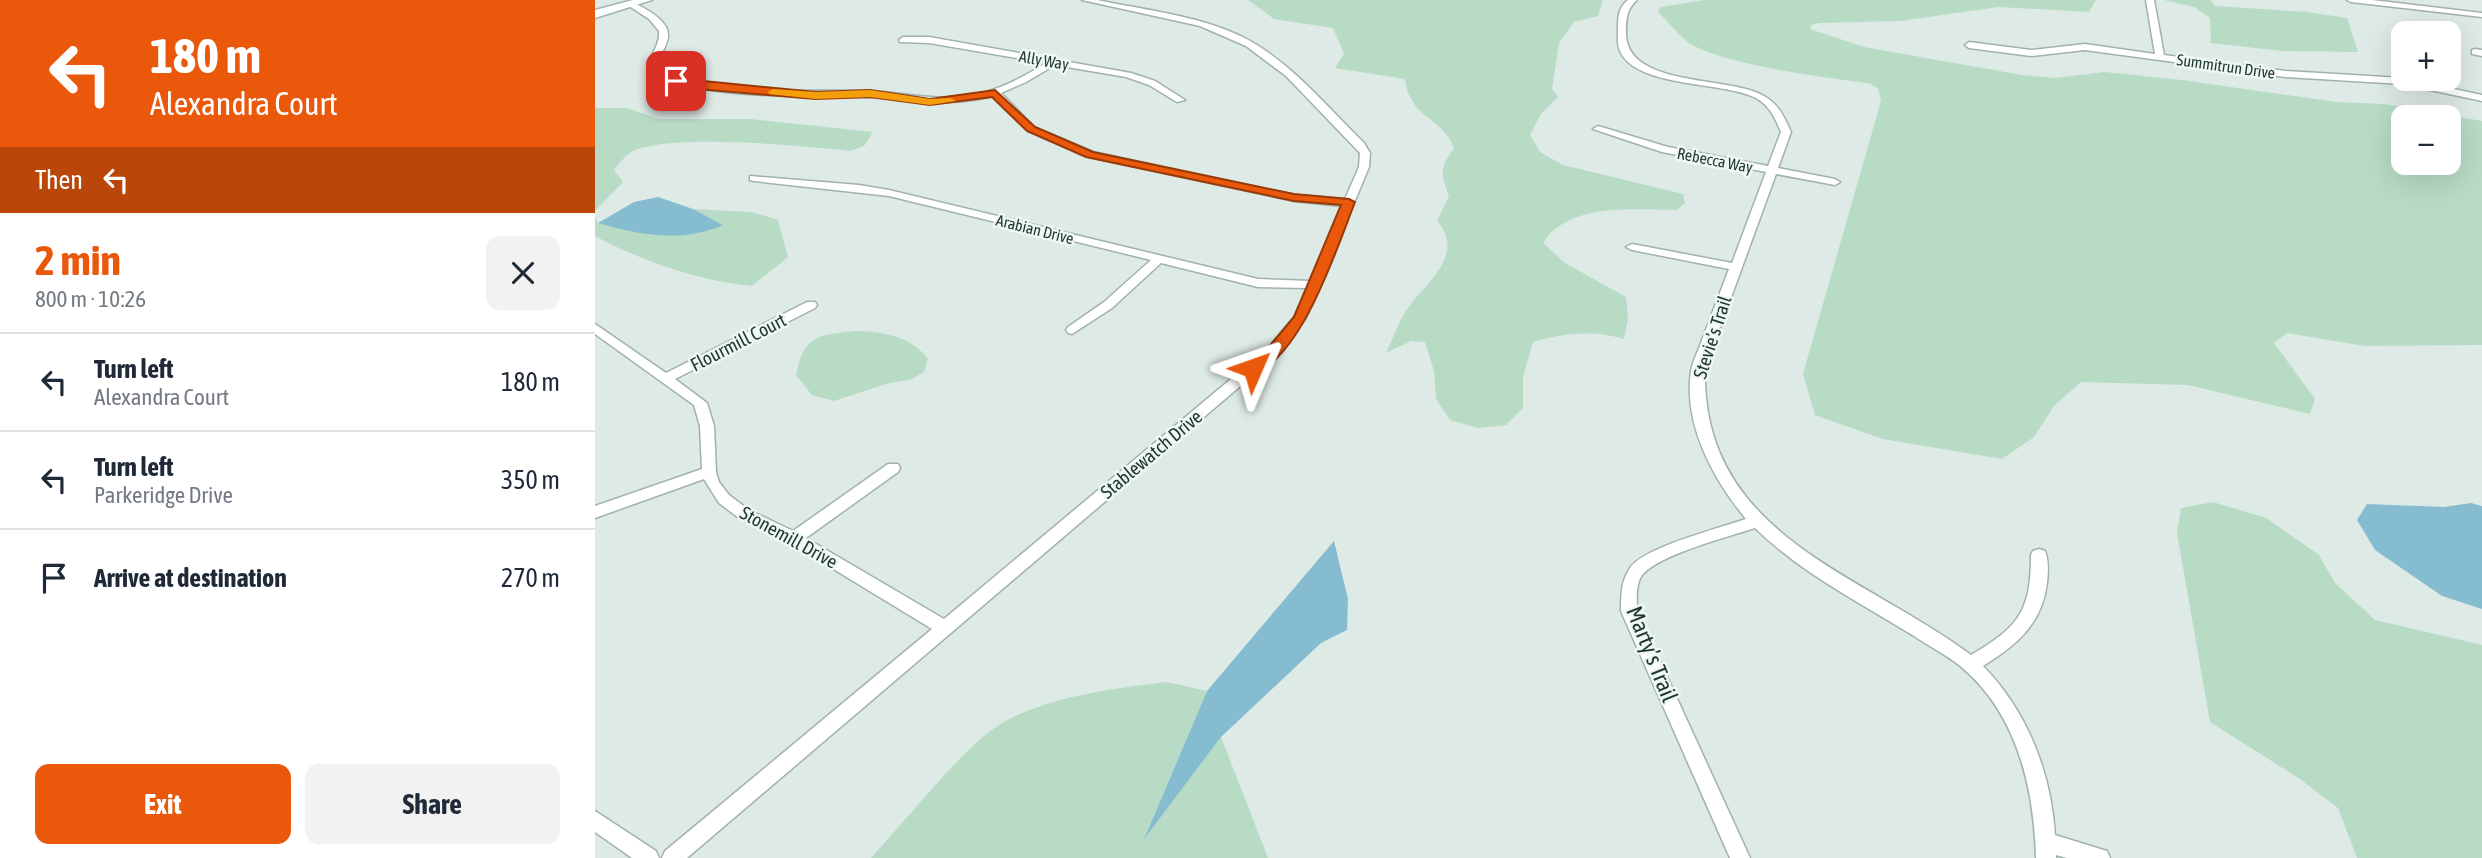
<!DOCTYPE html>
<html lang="en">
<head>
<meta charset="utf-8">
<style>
	:root { --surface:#fff; --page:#f2f2f3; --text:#1f2937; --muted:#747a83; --line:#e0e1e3; --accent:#ea580c }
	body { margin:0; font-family:"Asap Condensed",sans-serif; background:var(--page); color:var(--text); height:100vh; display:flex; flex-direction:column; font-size:26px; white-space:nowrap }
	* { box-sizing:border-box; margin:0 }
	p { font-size:23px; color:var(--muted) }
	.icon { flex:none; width:38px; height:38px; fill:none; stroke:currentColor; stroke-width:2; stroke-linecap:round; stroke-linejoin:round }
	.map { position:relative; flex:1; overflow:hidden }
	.panel { display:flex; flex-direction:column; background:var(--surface); width:595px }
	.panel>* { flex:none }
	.top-card { background:#ea580c; color:#fff; overflow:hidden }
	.buttons { position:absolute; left:1796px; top:21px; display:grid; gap:14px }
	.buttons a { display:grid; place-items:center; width:70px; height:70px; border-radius:14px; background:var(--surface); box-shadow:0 7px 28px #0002; font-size:35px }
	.pin { position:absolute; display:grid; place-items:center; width:60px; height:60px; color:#fff; margin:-30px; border-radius:14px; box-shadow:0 4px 10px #0006 }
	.me { position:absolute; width:77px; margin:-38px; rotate:47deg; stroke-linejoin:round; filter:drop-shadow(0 0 5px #0008) }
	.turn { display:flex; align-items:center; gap:24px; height:147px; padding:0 35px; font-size:32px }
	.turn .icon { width:91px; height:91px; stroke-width:2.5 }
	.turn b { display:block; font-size:49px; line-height:60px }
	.then { display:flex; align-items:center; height:66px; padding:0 35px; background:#0003; gap:14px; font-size:26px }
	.round { display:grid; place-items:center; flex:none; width:74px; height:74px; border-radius:14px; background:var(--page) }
	.summary { display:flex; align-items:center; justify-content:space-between; height:119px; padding:0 35px }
	h1 { font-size:42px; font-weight:700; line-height:52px; color:var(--accent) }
	.action { display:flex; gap:14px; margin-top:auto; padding:14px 35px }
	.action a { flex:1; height:80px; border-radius:14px; background:var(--accent); color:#fff; font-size:28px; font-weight:700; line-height:80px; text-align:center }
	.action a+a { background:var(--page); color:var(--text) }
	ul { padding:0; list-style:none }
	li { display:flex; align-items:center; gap:21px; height:98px; padding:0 35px; border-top:2px solid var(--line) }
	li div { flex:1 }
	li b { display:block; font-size:26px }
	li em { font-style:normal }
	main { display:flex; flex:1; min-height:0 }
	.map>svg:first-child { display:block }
</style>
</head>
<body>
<main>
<section class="panel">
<div class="top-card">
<div class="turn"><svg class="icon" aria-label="left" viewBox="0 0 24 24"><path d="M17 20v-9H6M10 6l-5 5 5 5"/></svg><div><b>180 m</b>Alexandra Court</div></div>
<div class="then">Then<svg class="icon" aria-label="left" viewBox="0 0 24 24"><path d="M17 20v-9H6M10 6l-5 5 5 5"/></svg></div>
</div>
<div class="summary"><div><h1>2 min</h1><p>800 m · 10:26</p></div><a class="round"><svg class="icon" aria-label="close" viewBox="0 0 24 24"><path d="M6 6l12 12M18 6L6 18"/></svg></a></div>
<ul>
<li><svg class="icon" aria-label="left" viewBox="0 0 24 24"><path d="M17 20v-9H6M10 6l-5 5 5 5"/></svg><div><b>Turn left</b><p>Alexandra Court</p></div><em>180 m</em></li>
<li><svg class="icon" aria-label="left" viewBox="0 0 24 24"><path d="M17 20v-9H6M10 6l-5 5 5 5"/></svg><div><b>Turn left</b><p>Parkeridge Drive</p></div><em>350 m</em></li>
<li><svg class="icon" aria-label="arrive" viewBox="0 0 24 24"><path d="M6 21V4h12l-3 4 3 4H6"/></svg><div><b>Arrive at destination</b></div><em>270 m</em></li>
</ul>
<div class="action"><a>Exit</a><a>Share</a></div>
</section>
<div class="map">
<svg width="1887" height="858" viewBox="0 0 1887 858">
	<rect width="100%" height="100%" fill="#deeae6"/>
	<!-- green -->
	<g fill="#b7dbc5" fill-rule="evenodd">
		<path d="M653,0H1008L1003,16L979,22L964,43L957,89L963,97L946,114L935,135L945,152L968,165L1088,194L1090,203L1082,210C1039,210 974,202 948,243L970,263L1031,297L1033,319L1029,339C999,330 968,333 938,342L928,377V408L911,425L883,428L855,420L841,399L839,371L830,342L816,341L791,353C799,337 805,317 816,304C836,278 870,253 842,221L854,196C846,175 844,167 859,149C851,119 814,119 810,79L740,68L749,54L738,28L679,19Z"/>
		<path d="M1109,0H1501L1494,12L1403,7L1305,21L1224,23L1216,25L1215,29L1269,47L1427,75L1459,78L1510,72L1587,80L1741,102L1789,104L1887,121V345L1770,346L1692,333L1679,343L1720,399L1715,414L1593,385L1486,382L1459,406L1439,437L1407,459L1288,439L1220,415L1208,374L1286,101L1283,88L1273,83C1234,78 1117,64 1089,39C1080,31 1073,21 1063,12L1066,7ZM1808,117H1853V163H1808Z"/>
		<polygon points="1569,0 1615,0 1620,6 1712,12 1752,18 1763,52 1687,51 1616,43 1615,18 1599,7"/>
		<path d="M0,108H32L64,119H156L278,132L269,146L256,151C208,146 79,133 38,151C31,154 24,164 19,170L28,182L0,211Z"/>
		<path d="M98,209L157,212L183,220L193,257L157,286C101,280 49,262 0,236V217L3,223L128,225Z"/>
		<path d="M262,331C289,332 316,336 333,359L329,372L315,380L294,383L239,401L217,395L201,375C210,334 223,335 262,331Z"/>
		<polygon points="1618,502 1671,518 1724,555 1740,583 1780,620 1887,645 1887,858 1762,858 1743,808 1705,779 1615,722 1582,533 1586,508"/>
		<path d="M572,682L612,691L550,836L626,737L673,858H276C312,819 350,770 389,736C433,698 516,689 572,682Z"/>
	</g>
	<!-- water -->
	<g fill="#86bccf">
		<path d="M63,197L98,209L128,225C87,243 45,235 3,223L39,202Z"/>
		<polygon points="1876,503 1887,506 1887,609 1847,596 1780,550 1762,520 1772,504 1849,507"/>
		<polygon points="739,541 753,599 752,630 726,643 626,737 549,839 612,691"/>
	</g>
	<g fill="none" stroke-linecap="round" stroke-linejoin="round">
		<defs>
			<g id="street">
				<path d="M487,0H502C554,11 611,16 657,42C700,67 734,109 769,143L775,153L774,167L711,318L683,354L92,858H67L70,851L337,629L194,542L144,518L124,503L109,479L0,518V506L107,469L105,426L99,405L0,334V324L71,373L212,302H220L222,305L220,308L80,379L112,403L119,426L121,472L124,482L134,495L154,510L198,531L293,464H303L305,468L303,472L211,538L349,619L673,348L699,317L712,288L663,287L566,263L517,308L477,334L473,333L471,330L473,327L509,302L556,260L294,196L159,181L155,180V176L264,185L294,190L663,279L715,281L747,206L699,201L491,156L433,131L398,96C352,108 316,98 271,97C228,95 97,101 67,73C46,55 66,51 64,31L54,19L31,4L38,2C50,9 75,20 73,37C72,45 67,52 64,59C67,63 71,68 75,71C110,98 230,89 276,91C308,93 340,101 372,96C401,92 427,78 451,63L334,43L305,42L304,40L308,37H334L536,73L560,81L590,100L582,102L554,85L531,77L460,65L431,82L406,93L439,127L498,152L699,195L750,199L764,167L765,153L691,76L651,46L605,26Z"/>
				<path d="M1042,0C1031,10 1031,19 1031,34C1032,87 1132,76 1167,95C1183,103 1189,116 1196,132L1183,168L1240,179L1245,182L1240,185L1181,174L1110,369C1106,536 1267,573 1376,655C1424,627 1436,611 1436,555L1438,551L1444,549L1450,551C1454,560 1453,573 1452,583C1447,624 1421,646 1388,666C1432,711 1456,772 1460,835L1512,851L1515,858H1472L1461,855V858H1441C1439,787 1422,712 1364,665C1350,654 1334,646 1319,636C1264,602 1206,573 1160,528C1133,537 1066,554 1048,574C1040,583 1042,600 1042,611L1155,858H1135L1026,611C1026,596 1026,581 1035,568C1049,547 1125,528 1151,519C1118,479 1088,424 1096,371C1098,360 1104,350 1107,340C1116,316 1125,293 1134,269L1037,250L1031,247L1037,244L1137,263L1171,172L1067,152L998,129L1003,126L1073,147L1173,166L1186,132C1180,118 1175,106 1161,98C1127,81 1041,88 1025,51C1022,44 1023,37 1023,29C1023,17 1023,8 1033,0Z"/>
				<polygon points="1551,0 1559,0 1569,55 1690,71 1807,78 1887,95 1887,101 1807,84 1690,77 1490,50 1436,56 1374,48 1370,45 1374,42 1436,50 1490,44 1560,54"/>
				<polygon points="1752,0 1777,0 1887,13 1887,17 1756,2"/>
				<polygon points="1880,49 1887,50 1887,56 1877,54 1877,50"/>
				<polygon points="0,811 61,851 64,858 37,858 0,832"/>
			</g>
			<polygon id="secondary" points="38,0 57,0 0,18 0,10"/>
		</defs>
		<!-- street casing -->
		<use href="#street" stroke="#a1b1ad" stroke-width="3"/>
		<!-- secondary casing -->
		<use href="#secondary" stroke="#9eb5af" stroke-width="3"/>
		<!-- street -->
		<use href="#street" fill="#fff" fill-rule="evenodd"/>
		<!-- secondary -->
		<use href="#secondary" fill="#fff" fill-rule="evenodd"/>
	</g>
	<!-- route -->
	<path fill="#ea580c" stroke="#983908" stroke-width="2" d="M78,78L221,92L275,90L335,99L400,90L440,127L498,152L699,194L754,199L760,202C743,245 706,360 658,373L651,368L653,365L673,348L699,317L746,205L699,201L491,157L432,131L397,97L335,105L275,97L221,99L102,89L78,83Z"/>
	<!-- slow -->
	<polygon fill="#f59e0b" points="178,89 221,92 275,90 335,99 356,98 361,101 335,105 275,97 221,99 174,94 173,92"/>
	<g text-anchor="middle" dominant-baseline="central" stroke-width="5" stroke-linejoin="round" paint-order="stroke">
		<!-- far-street labels -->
		<g font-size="16" fill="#203935" stroke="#eff7f3">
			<text transform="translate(449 60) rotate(10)">Ally Way</text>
			<text transform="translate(1631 66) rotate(8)">Summitrun Drive</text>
			<text transform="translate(1120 160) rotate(11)">Rebecca Way</text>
			<text transform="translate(440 229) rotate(14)">Arabian Drive</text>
		</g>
		<!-- street labels -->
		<g font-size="19" fill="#203935" stroke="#eff7f3">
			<text transform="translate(1117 337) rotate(-72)">Stevie’s Trail</text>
			<text transform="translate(143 342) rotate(-27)">Flourmill Court</text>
			<text transform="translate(556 454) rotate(-40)">Stablewatch Drive</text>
			<text transform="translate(194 537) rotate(29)">Stonemill Drive</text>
		</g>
		<!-- near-street labels -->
		<g font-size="23" fill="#203935" stroke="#eff7f3">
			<text transform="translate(1057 654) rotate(68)">Marty’s Trail</text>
		</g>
	</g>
</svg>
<div class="buttons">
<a>+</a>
<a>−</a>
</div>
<div class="pin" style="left:81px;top:81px;background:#d93025"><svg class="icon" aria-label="arrive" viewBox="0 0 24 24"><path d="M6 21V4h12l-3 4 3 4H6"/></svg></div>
<svg class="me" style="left:658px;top:368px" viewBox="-20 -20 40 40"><path d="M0-17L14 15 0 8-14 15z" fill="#ea580c" stroke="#fff" stroke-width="4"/></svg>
</div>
</main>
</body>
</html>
